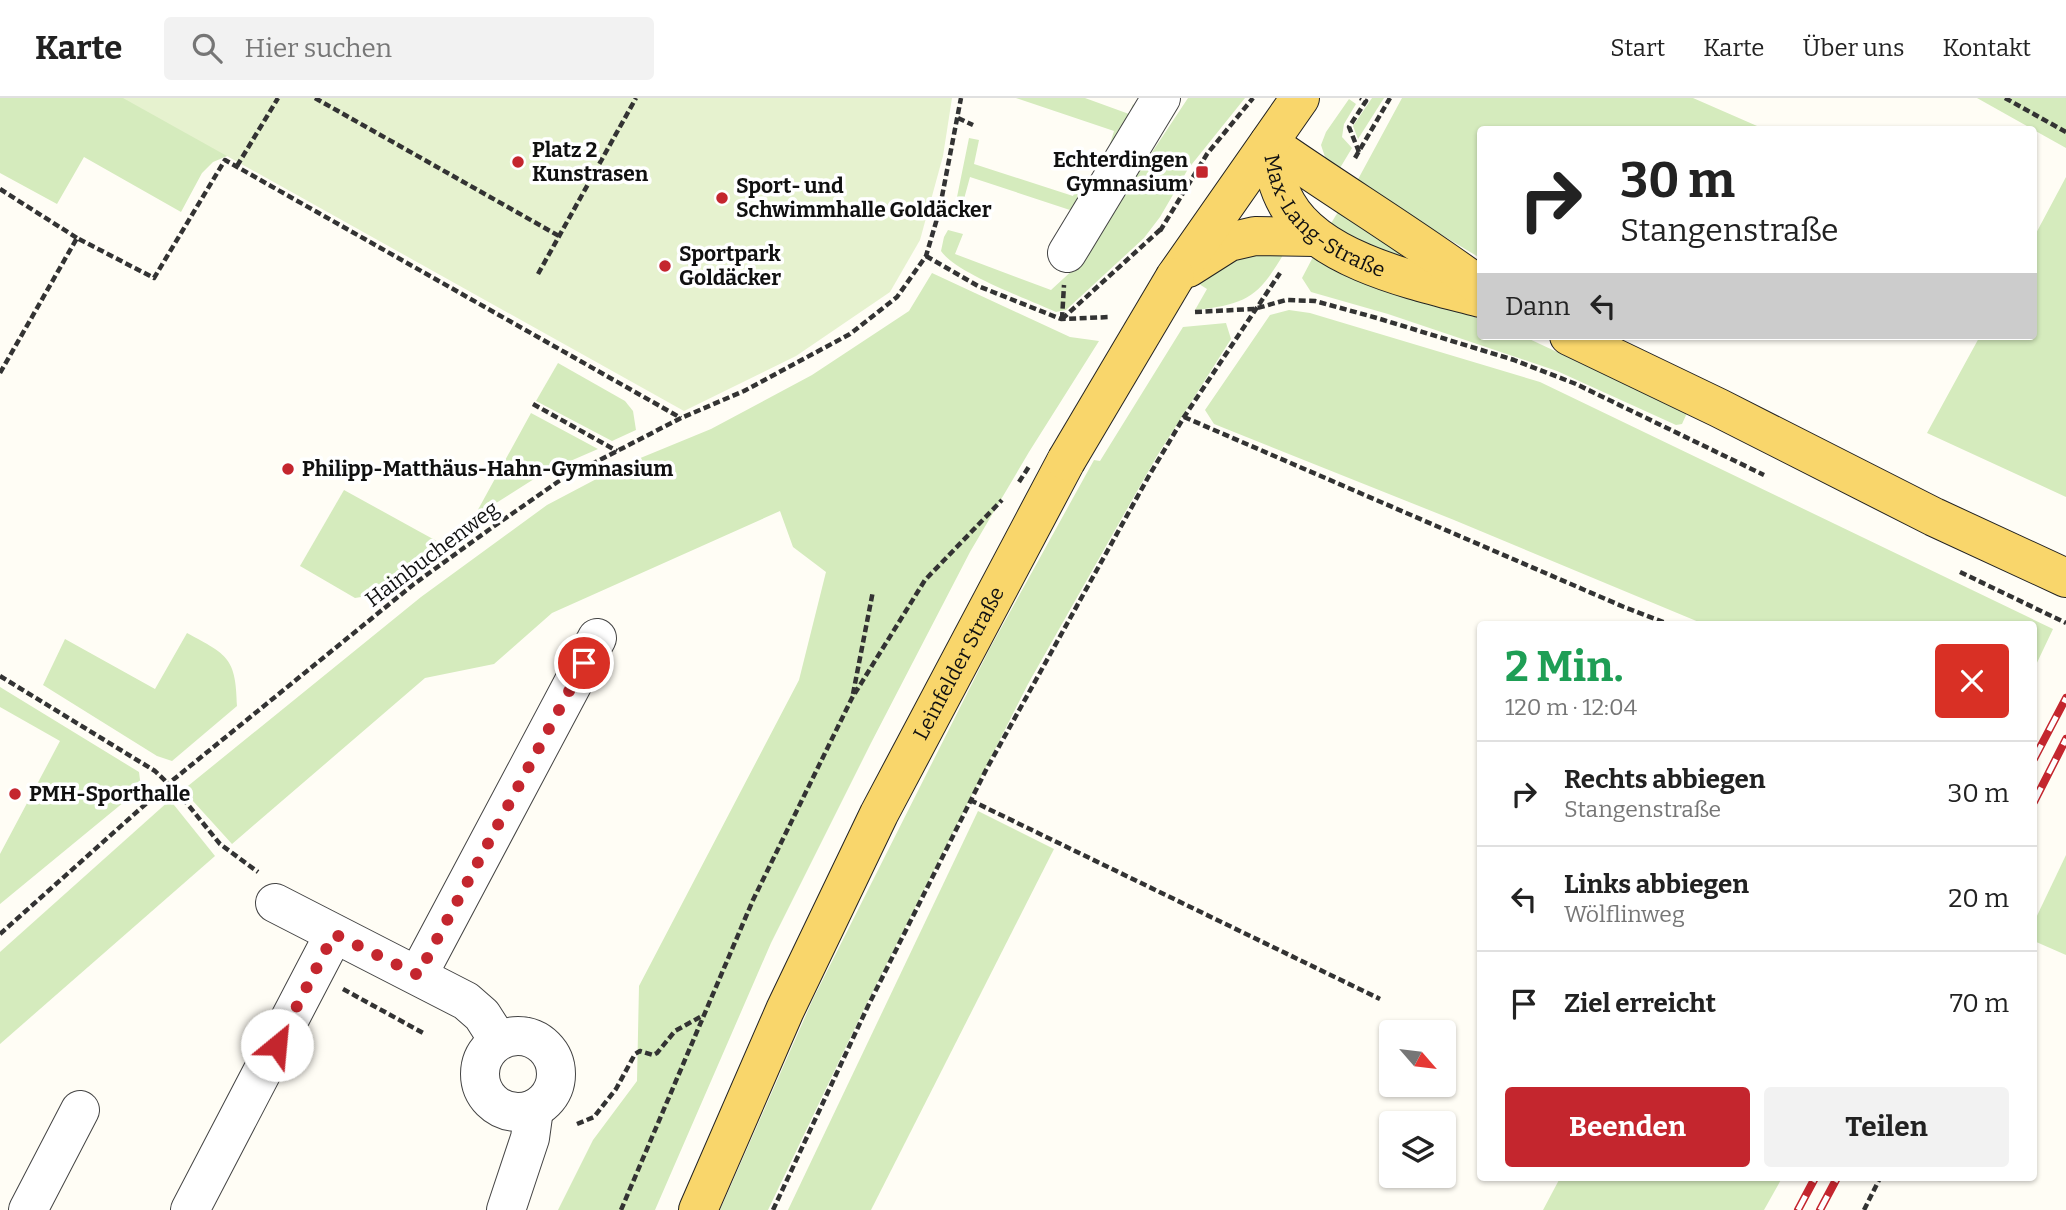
<!DOCTYPE html>
<html lang="de">
<head>
<meta charset="utf-8">
<style>
	:root { --surface:#fff; --page:#f2f2f2; --text:#222; --muted:#767676; --line:#e0e0e0; --accent:#c4262e }
	body { margin:0; font-family:Bitter,serif; background:var(--page); color:var(--text); height:100vh; display:flex; flex-direction:column; font-size:26px; white-space:nowrap }
	* { box-sizing:border-box; margin:0 }
	p { font-size:23px; color:var(--muted) }
	.icon { flex:none; width:38px; height:38px; fill:none; stroke:currentColor; stroke-width:2; stroke-linecap:round; stroke-linejoin:round }
	.map { position:relative; flex:1; overflow:hidden }
	.sheet { position:absolute; left:1477px; top:523px; width:560px; height:560px; display:flex; flex-direction:column; background:var(--surface); border-radius:7px; box-shadow:0 2px 5px #0004 }
	.sheet>* { flex:none }
	.top-card { position:absolute; left:1477px; top:28px; width:560px; height:214px; border-radius:7px; box-shadow:0 2px 5px #0004; background:#fff; color:var(--text); overflow:hidden }
	.needle { width:46px; rotate:118deg }
	.tools { position:absolute; left:1379px; top:922px; display:grid; gap:14px }
	.tools a { display:grid; place-items:center; width:77px; height:77px; border-radius:7px; background:var(--surface); box-shadow:0 2px 5px #0004; font-size:35px }
	.pin { position:absolute; display:grid; place-items:center; width:60px; height:60px; color:#fff; margin:-30px; border:4px solid #fff; border-radius:50%; box-shadow:0 2px 7px #0007 }
	.me { position:absolute; width:77px; margin:-38px; rotate:28deg; stroke-linejoin:round; filter:drop-shadow(0 0 5px #0008) }
	.turn { display:flex; align-items:center; gap:24px; height:147px; padding:0 28px; font-size:32px }
	.turn .icon { width:91px; height:91px; stroke-width:2.5 }
	.turn b { display:block; font-size:49px; line-height:60px }
	.then { display:flex; align-items:center; height:66px; padding:0 28px; background:#0003; gap:14px; font-size:26px }
	.round { display:grid; place-items:center; flex:none; width:74px; height:74px; border-radius:7px; background:var(--page) }
	.overview { display:flex; align-items:center; justify-content:space-between; height:119px; padding:0 28px }
	h1 { font-size:42px; font-weight:700; line-height:52px; color:#1e9e55 }
	.cta { display:flex; gap:14px; margin-top:auto; padding:14px 28px }
	.cta a { flex:1; height:80px; border-radius:7px; background:var(--accent); color:#fff; font-size:28px; font-weight:700; line-height:80px; text-align:center }
	.cta a+a { background:var(--page); color:var(--text) }
	ul { padding:0; list-style:none }
	li { display:flex; align-items:center; gap:21px; height:105px; padding:0 28px; border-top:2px solid var(--line) }
	li div { flex:1 }
	li b { display:block; font-size:26px }
	li em { font-style:normal }
	header { display:flex; align-items:center; gap:42px; box-sizing:border-box; height:98px; padding:0 35px; background:var(--surface); border-bottom:2px solid var(--line) }
	header strong { font-size:33px }
	nav { display:flex; gap:38px; margin-inline-start:auto; font-size:24px }
	.search { width:490px; height:63px; background:var(--page); display:flex; align-items:center; gap:18px; box-sizing:border-box; padding:0 24px; border-radius:7px; color:var(--muted); font-size:26px }
	.map>svg:first-child { display:block }
</style>
</head>
<body>
<header>
<strong>Karte</strong>
<div class="search"><svg class="icon" aria-label="search" viewBox="0 0 24 24"><circle cx="10" cy="10" r="6"/><path d="M15 15l6 6"/></svg>Hier suchen</div>
<nav><a>Start</a><a>Karte</a><a>Über uns</a><a>Kontakt</a></nav>
</header>
<div class="map">
<svg width="2066" height="1112" viewBox="0 0 2066 1112">
	<rect width="100%" height="100%" fill="#fffdf5"/>
	<!-- green -->
	<g fill="#d5ebbd">
		<polygon points="0,0 267,0 237,54 213,64 202,75 181,114 84,59 57,106 0,75"/>
		<polygon points="1016,0 1085,0 1129,16 1133,6 1136,12 1107,56 1114,33"/>
		<path d="M1188,0H1245L1188,71L1160,119L1144,140L1066,212L1056,214C1028,201 957,176 941,153L944,139L948,132L963,136L955,156L1051,192L1076,169Z"/>
		<polygon points="1372,0 1384,0 1358,41 1353,28"/>
		<polygon points="1402,0 1693,0 1764,31 1480,32 1480,160 1356,85"/>
		<polygon points="1977,0 2066,0 2066,50"/>
		<polygon points="1349,1 1356,6 1344,26 1342,39 1352,50 1337,75 1327,65 1321,47 1326,34"/>
		<polygon points="969,40 979,42 974,66 1073,98 1081,79 1088,81 1090,86 1073,113 970,79 964,101 957,99"/>
		<polygon points="2066,79 2066,399 1927,335 1980,238 2034,238 2034,139"/>
		<polygon points="1341,109 1416,168 1363,145 1330,127"/>
		<path d="M1286,152C1259,198 1249,206 1195,212L1207,191L1199,186L1213,167L1228,153Z"/>
		<polygon points="1313,159 1480,221 1480,238 1523,238 1687,315 1682,326 1676,327 1557,273 1388,216 1311,194 1302,180"/>
		<polygon points="932,175 1070,239 1099,243 1029,354 970,454 871,645 771,845 655,1112 558,1112 593,1042 637,983 639,888 799,582 826,474 793,449 780,413 552,515 494,566 425,580 232,746 183,692 421,499 547,407 621,368 711,331 812,277 909,213"/>
		<polygon points="1289,212 1310,215 1540,284 2053,531 2034,571 2034,527 1706,527 1454,422 1214,326 1205,312 1270,217"/>
		<polygon points="1226,225 1231,241 1157,358 1028,586 865,909 768,1112 720,1112 813,901 990,550 1094,362 1100,363 1183,229"/>
		<polygon points="558,265 625,303 633,313 636,332 612,343 536,303"/>
		<polygon points="531,315 598,351 545,374 474,419"/>
		<polygon points="344,392 442,446 373,497 355,500 300,468"/>
		<path d="M187,535C228,557 236,560 237,608L172,663L157,658L43,587L65,541L155,591Z"/>
		<polygon points="0,589 139,674 141,690 0,806 0,756 60,643 0,609"/>
		<polygon points="170,702 215,758 0,946 0,854"/>
		<polygon points="978,713 1054,751 871,1112 788,1112"/>
		<polygon points="2066,757 2066,857 2034,843 2034,824"/>
		<polygon points="1560,1080 1782,1080 1764,1112 1543,1112"/>
	</g>
	<!-- pitch -->
	<polygon fill="#e6f2cf" points="123,0 952,0 943,58 920,142 890,194 796,258 684,313"/>
	<g fill="none" stroke-linecap="round" stroke-linejoin="round">
		<defs>
			<g id="minor">
				<polyline points="1067,155 1161,0"/>
				<polyline points="275,805 466,903 482,917 498,942"/>
				<polyline points="418,877 597,540"/>
				<circle cx="518" cy="976" r="38"/>
				<polyline points="28,1112 80,1012"/>
				<polyline points="190,1112 334,836"/>
				<polyline points="506,1112 530,1040 534,1011"/>
			</g>
			<g id="major">
				<path id="s1" d="M1269,45C1273,66 1276,87 1287,106C1320,164 1420,184 1480,200"/>
				<path d="M1269,45C1339,94 1412,138 1480,188"/>
				<polyline points="1188,170 1229,144 1255,138 1315,139"/>
				<polyline points="1175,179 1300,0"/>
				<polyline points="1569,238 1719,310 1934,419 2066,480"/>
				<path id="s2" d="M698,1112L785,912L879,716L1066,363"/>
			</g>
		</defs>
		<!-- minor casing -->
		<use href="#minor" stroke="#444" stroke-width="40"/>
		<!-- major casing -->
		<use href="#major" stroke="#222" stroke-width="40"/>
		<!-- path -->
		<g stroke="#333" stroke-width="4.5" stroke-dasharray="7 3.5" stroke-linecap="butt">
			<polyline points="315,0 559,138"/>
			<polyline points="2005,0 2066,34"/>
			<polyline points="958,20 973,27"/>
			<polyline points="1359,54 1349,29 1366,3 1360,0"/>
			<polyline points="1355,60 1390,0"/>
			<polyline points="237,68 278,0"/>
			<polyline points="0,91 77,140"/>
			<polyline points="939,114 954,117"/>
			<polyline points="1160,133 1207,56 1253,0"/>
			<polyline points="926,158 978,188 1061,221 1110,219"/>
			<polyline points="538,176 636,0"/>
			<polyline points="1195,214 1254,211 1286,202 1315,203 1377,220 1514,262 1576,286 1764,377"/>
			<polyline points="1062,221 1161,131"/>
			<polyline points="1062,221 1064,187"/>
			<polyline points="0,275 77,140 154,180 225,62 681,320"/>
			<polyline points="533,306 617,353"/>
			<polyline points="1184,319 1624,509 1671,527"/>
			<polyline points="1960,474 2066,525"/>
			<polyline points="0,578 155,673 180,697 220,746 258,774"/>
			<polyline points="853,596 873,493"/>
			<polyline points="970,702 1380,901"/>
			<polyline points="0,836 168,686 414,486 490,431 559,383 681,320 744,293 850,236 897,199 926,158 939,114 961,0"/>
			<polyline points="343,891 425,936"/>
			<polyline points="577,1026 594,1019 616,991 635,956 640,953 653,957 657,955 675,933 702,918"/>
			<polyline points="621,1112 753,802 852,600 925,482 1002,402"/>
			<polyline points="773,1112 868,908 986,672 1150,376 1184,319 1280,175"/>
			<polyline points="1864,1112 1880,1080"/>
		</g>
		<!-- minor -->
		<use href="#minor" stroke="#fff" stroke-width="38"/>
		<!-- major -->
		<use href="#major" stroke="#f9d66b" stroke-width="38"/>
		<defs>
			<g id="rail">
				<polyline points="2034,661 2066,600"/>
				<polyline points="2034,704 2066,641"/>
				<polyline points="1798,1112 1815,1080"/>
				<polyline points="1820,1112 1837,1080"/>
			</g>
		</defs>
		<!-- rail casing -->
		<use href="#rail" stroke="#c4262e" stroke-width="8"/>
		<!-- rail -->
		<use href="#rail" stroke="#fff" stroke-width="5" stroke-dasharray="16" stroke-linecap="butt"/>
		<defs>
			<polyline id="major-bridge" points="1066,363 1175,179"/>
		</defs>
		<!-- major-bridge casing -->
		<use href="#major-bridge" stroke="#222" stroke-width="40" stroke-linecap="butt"/>
		<!-- path-bridge -->
		<polyline stroke="#333" stroke-width="4.5" stroke-dasharray="7 3.5" stroke-linecap="butt" points="1019,384 1030,367"/>
		<!-- major-bridge -->
		<use href="#major-bridge" stroke="#f9d66b" stroke-width="38"/>
	</g>
	<g fill="none" stroke-linecap="round" stroke-linejoin="round">
		<!-- route -->
		<polyline stroke="#c4262e" stroke-width="12" stroke-dasharray="0 21.6" points="277,947 334,836 418,877 584,565"/>
	</g>
	<!-- markers -->
	<g fill="#c4262e" stroke="#fff" stroke-width="2.5">
		<circle cx="518" cy="64" r="7"/>
		<rect x="1195" y="67" width="14" height="14" rx="3.5"/>
		<circle cx="722" cy="100" r="7"/>
		<circle cx="665" cy="168" r="7"/>
		<circle cx="288" cy="371" r="7"/>
		<circle cx="15" cy="696" r="7"/>
	</g>
	<g text-anchor="middle" dominant-baseline="central" stroke-width="7" stroke-linejoin="round" paint-order="stroke">
		<!-- poi labels -->
		<g font-size="21" font-weight="bold" fill="#111" stroke="#fff" text-anchor="start">
			<text x="532" y="52">Platz 2<tspan x="532" dy="24">Kunstrasen</tspan></text>
			<text x="1188" y="62" text-anchor="end">Echterdingen<tspan x="1188" dy="24">Gymnasium</tspan></text>
			<text x="736" y="88">Sport- und<tspan x="736" dy="24">Schwimmhalle Goldäcker</tspan></text>
			<text x="679" y="156">Sportpark<tspan x="679" dy="24">Goldäcker</tspan></text>
			<text x="302" y="371">Philipp-Matthäus-Hahn-Gymnasium</text>
			<text x="29" y="696">PMH-Sporthalle</text>
		</g>
		<!-- street labels -->
		<g font-size="21" fill="#111" stroke="#fff">
			<text stroke="none"><textPath href="#s1" startOffset="98">Max-Lang-Straße</textPath></text>
			<text transform="translate(432 456) rotate(-37)">Hainbuchenweg</text>
			<text stroke="none"><textPath href="#s2" startOffset="606">Leinfelder Straße</textPath></text>
		</g>
	</g>
</svg>
<div class="tools">
<a><svg class="needle" viewBox="-14 -14 28 28"><path d="M0-13l5 13h-10z" fill="#e53935"/><path d="M0 13l5-13h-10z" fill="#767676"/></svg></a>
<a><svg class="icon" aria-label="layers" viewBox="0 0 24 24"><path d="M12 4l9 5-9 5-9-5zM3 14l9 5 9-5"/></svg></a>
</div>
<div class="pin" style="left:584px;top:565px;background:#d93025"><svg class="icon" aria-label="arrive" viewBox="0 0 24 24"><path d="M6 21V4h12l-3 4 3 4H6"/></svg></div>
<svg class="me" style="left:277px;top:947px" viewBox="-20 -20 40 40"><circle r="19" fill="#fff"/><path d="M0-13L10 11 0 6-10 11z" fill="#c4262e"/></svg>
<div class="top-card">
<div class="turn"><svg class="icon" aria-label="right" viewBox="0 0 24 24"><path d="M7 20v-9h11M14 6l5 5-5 5"/></svg><div><b>30 m</b>Stangenstraße</div></div>
<div class="then">Dann<svg class="icon" aria-label="left" viewBox="0 0 24 24"><path d="M17 20v-9H6M10 6l-5 5 5 5"/></svg></div>
</div>
<section class="sheet">
<div class="overview"><div><h1>2 Min.</h1><p>120 m · 12:04</p></div><a class="round" style="background:#d93025;color:#fff"><svg class="icon" aria-label="close" viewBox="0 0 24 24"><path d="M6 6l12 12M18 6L6 18"/></svg></a></div>
<ul>
<li><svg class="icon" aria-label="right" viewBox="0 0 24 24"><path d="M7 20v-9h11M14 6l5 5-5 5"/></svg><div><b>Rechts abbiegen</b><p>Stangenstraße</p></div><em>30 m</em></li>
<li><svg class="icon" aria-label="left" viewBox="0 0 24 24"><path d="M17 20v-9H6M10 6l-5 5 5 5"/></svg><div><b>Links abbiegen</b><p>Wölflinweg</p></div><em>20 m</em></li>
<li><svg class="icon" aria-label="arrive" viewBox="0 0 24 24"><path d="M6 21V4h12l-3 4 3 4H6"/></svg><div><b>Ziel erreicht</b></div><em>70 m</em></li>
</ul>
<div class="cta"><a>Beenden</a><a>Teilen</a></div>
</section>
</div>
</body>
</html>
